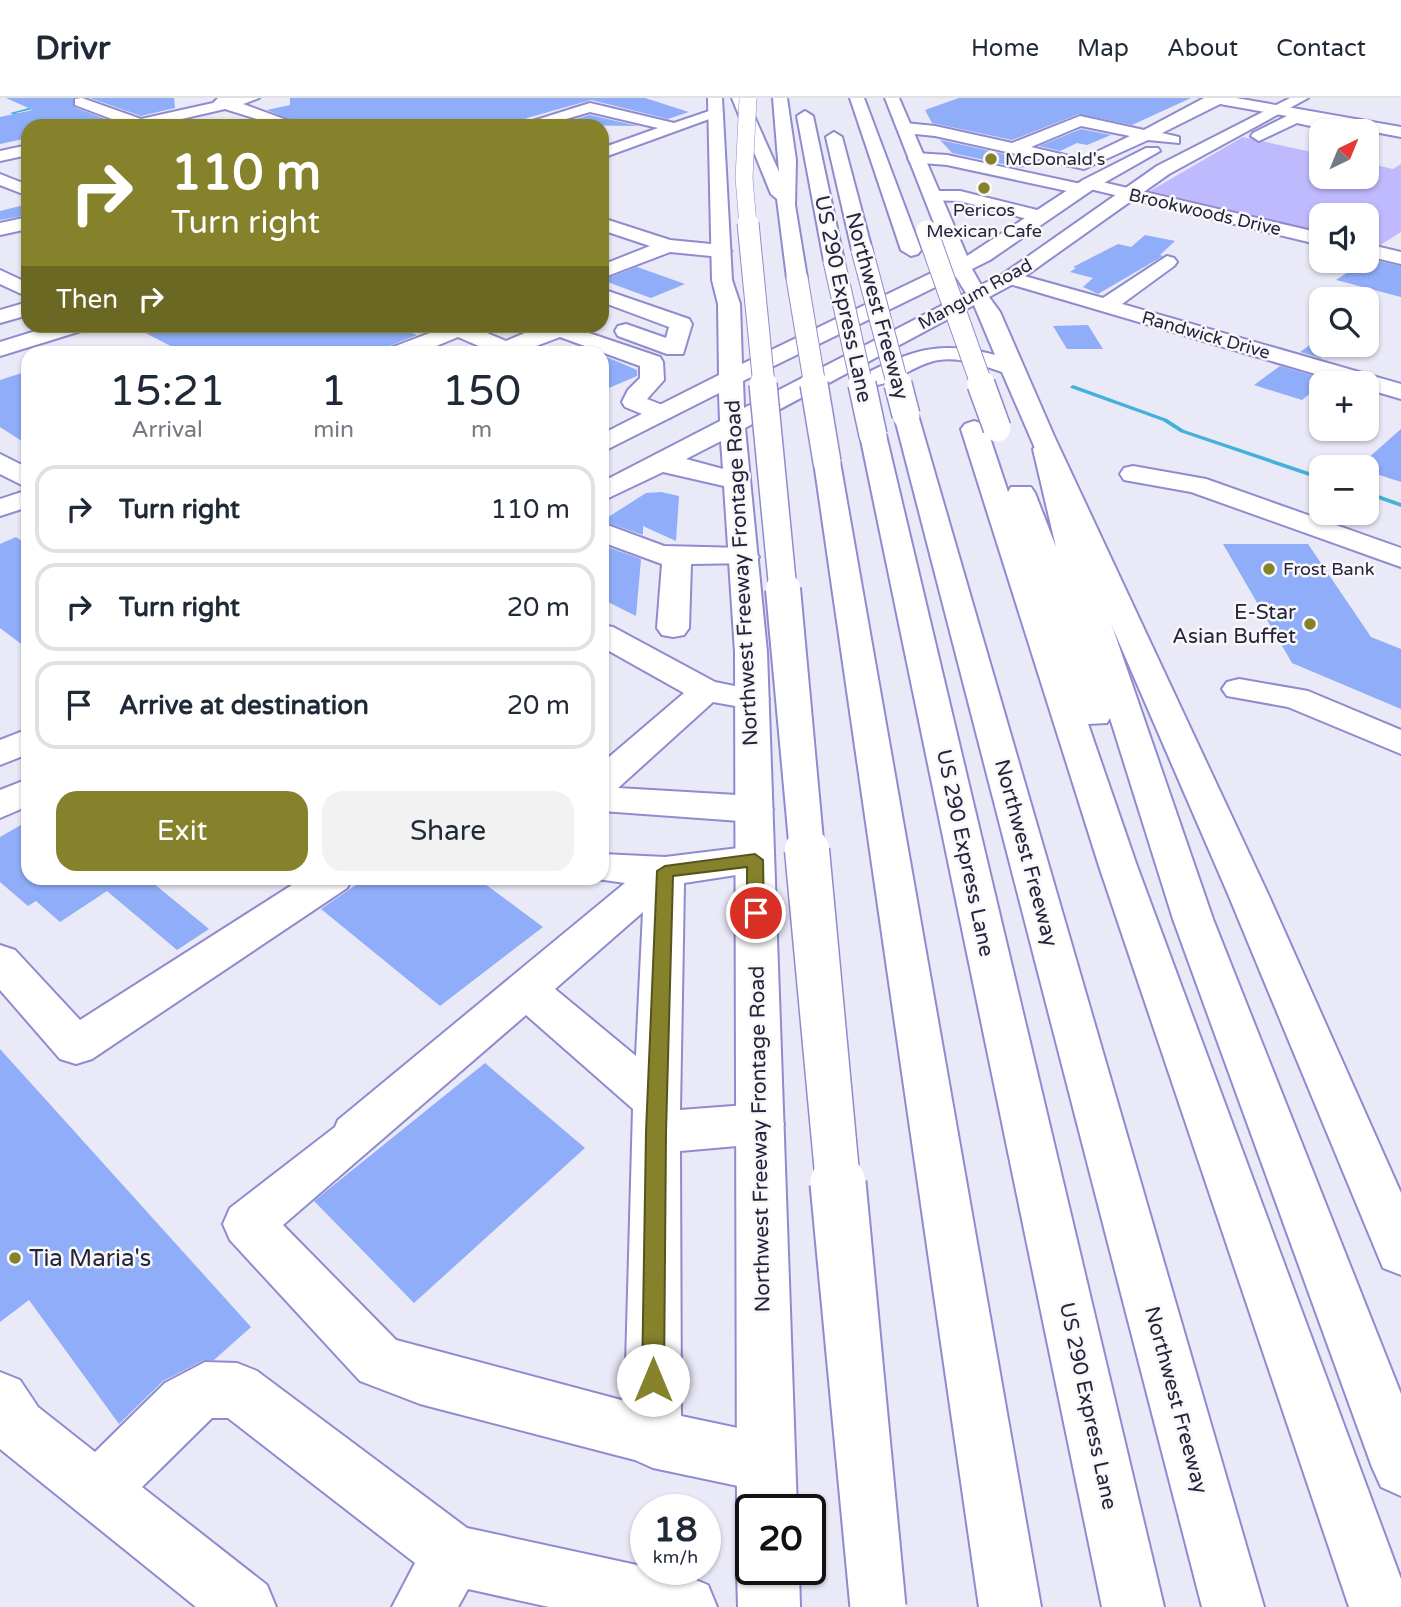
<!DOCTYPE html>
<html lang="en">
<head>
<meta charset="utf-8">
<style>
	:root { --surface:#fff; --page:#f2f2f3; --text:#1f2937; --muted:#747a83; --line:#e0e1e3; --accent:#85822b }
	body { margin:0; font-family:"Varela Round",sans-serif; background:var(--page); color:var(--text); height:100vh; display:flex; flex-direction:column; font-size:26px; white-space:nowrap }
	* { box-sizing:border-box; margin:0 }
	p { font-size:23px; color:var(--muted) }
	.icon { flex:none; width:38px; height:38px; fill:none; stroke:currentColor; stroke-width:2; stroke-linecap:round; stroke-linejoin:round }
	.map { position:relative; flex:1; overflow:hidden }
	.panel { position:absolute; left:21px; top:248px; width:588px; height:539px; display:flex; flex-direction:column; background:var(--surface); border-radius:21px; box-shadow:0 2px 5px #0004 }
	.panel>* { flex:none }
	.guide { position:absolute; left:21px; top:21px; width:588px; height:214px; border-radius:21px; box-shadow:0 2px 5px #0004; background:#85822b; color:#fff; overflow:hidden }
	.needle { width:46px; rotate:43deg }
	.buttons { position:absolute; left:1309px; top:21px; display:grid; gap:14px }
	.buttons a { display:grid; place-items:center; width:70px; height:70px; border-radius:14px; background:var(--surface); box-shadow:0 2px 5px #0004; font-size:35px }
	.speed { position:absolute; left:630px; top:1396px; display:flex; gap:14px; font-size:35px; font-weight:700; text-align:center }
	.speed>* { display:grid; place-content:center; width:91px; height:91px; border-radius:50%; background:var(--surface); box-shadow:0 2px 5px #0004; line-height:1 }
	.speed small { font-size:18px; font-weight:400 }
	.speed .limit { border:4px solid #111; border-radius:10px; background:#fff; color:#111 }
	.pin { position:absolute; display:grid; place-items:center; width:60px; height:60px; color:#fff; margin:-30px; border:4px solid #fff; border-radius:50%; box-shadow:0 2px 7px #0007 }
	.me { position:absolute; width:77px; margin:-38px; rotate:0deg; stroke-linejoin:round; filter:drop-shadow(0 0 5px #0008) }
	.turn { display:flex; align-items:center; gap:24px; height:147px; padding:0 35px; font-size:32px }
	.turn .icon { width:91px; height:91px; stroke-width:2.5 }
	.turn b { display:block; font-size:49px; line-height:60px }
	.then { display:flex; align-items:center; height:66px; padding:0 35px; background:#0003; gap:14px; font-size:26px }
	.eta { display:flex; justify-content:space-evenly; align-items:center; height:119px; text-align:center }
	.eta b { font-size:42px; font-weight:600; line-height:49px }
	.cta { display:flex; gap:14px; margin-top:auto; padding:14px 35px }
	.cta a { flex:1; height:80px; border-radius:21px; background:var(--accent); color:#fff; font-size:28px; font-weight:600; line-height:80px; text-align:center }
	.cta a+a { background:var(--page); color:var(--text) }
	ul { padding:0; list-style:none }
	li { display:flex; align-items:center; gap:21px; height:88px; margin:0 14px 10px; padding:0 21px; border:4px solid var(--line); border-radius:21px }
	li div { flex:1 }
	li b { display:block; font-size:26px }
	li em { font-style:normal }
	header { display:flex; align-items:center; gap:42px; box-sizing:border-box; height:98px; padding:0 35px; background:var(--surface); border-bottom:2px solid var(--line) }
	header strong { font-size:33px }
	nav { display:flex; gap:38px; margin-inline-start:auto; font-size:24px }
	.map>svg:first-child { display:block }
</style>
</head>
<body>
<header>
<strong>Drivr</strong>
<nav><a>Home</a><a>Map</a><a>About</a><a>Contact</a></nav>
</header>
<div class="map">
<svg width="1401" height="1509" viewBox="0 0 1401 1509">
	<rect width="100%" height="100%" fill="#e9e9f8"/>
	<!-- green -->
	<polygon fill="#bfbafe" points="1243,39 1321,56 1321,79 1367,79 1367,65 1393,71 1401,66 1401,134 1379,148 1367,145 1367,117 1321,117 1321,134 1150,93"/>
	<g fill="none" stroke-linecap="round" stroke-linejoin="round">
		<!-- stream -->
		<g fill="#44b1db" fill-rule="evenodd">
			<polygon points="40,7 41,9 16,15 48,28 42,28 10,15"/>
			<polygon points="1073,287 1167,321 1184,332 1321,378 1321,382 1180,334 1163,323 1071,290 1070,289"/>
			<polygon points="1367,393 1401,405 1401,409 1367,397"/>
		</g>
	</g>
	<!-- building -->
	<g fill="#8fadf8">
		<polygon points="6,0 73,0 74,9 113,24 98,28 28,28 28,40 0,46 0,19 33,12"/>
		<polygon points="90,0 174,0 175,10 141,18"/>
		<polygon points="290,0 645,0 689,14 668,21 591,2 527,20 514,28 305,28 267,12 290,7"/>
		<polygon points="959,0 1191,0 1132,27 1079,16 1012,42 932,25 925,12"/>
		<polygon points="590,17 638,28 554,27"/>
		<polygon points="1081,31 1111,37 1087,47 1077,45 1060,53 1039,48"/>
		<polygon points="940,42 1037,63 1021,70 952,55"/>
		<polygon points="28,106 28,117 0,122 0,113"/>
		<polygon points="1145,137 1175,143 1160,157 1163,158 1098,196 1083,189 1093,180 1070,174 1076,170 1073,169 1118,146 1131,149"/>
		<polygon points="1368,161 1401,168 1401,199 1336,182"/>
		<polygon points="637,169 685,186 651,200 602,182"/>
		<polygon points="1088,227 1103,251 1067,251 1053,228"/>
		<polygon points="132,228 394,228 417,237 387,249 383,256 186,256"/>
		<polygon points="1321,239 1321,260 1300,254"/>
		<polygon points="602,257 637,272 637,278 602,293"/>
		<polygon points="1280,268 1321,280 1321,287 1302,302 1254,287"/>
		<polygon points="28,273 28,347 0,329 0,282"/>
		<polygon points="1401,331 1401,384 1367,373 1367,369 1358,369"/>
		<polygon points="661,394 679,398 676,443 643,428 643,437 602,423 646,395"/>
		<polygon points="16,439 28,447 28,551 0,530 0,446"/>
		<polygon points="1223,446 1308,446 1371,539 1401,551 1401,611 1292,565"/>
		<polygon points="602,447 641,461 636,518 602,501"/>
		<polygon points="28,723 28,780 147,780 209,831 177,852 107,793 60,824 36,803 28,808 0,784 0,739"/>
		<polygon points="366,780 477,780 543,829 440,908 321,811"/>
		<polygon points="0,951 251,1229 214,1262 204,1262 163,1283 119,1326 29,1202 0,1224"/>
		<polygon points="485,965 585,1050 414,1205 314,1103"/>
	</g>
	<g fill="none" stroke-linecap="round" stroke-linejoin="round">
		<defs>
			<g id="minor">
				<polygon points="82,0 141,21 213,5 218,0 259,0 243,6 303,28 279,28 225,11 151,28 123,28 125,26 75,7 75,1"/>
				<path d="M1204,0H1236L1401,29V39L1322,24L1315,29L1297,25L1259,43L1251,38L1253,35L1287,18L1220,6L1162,35L1179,39V45L1148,42L1084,71L935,38L905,35L897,30L905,25L935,28L1012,45L1080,18L1144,32ZM1081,28L1130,38L1082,61L1031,49Z"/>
				<polygon points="590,5 674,25 715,11 723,16 602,60 602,50 658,30 590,14 542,28 517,28"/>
				<polygon points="28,47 28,57 0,63 0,53"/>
				<polygon points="916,55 947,57 1081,86 1089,81 1321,135 1321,147 1090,91 1081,96 947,67 910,64 908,60"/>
				<polygon points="0,76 28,87 28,98 0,87"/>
				<polygon points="933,93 960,93 1045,114 1048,118 1039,124 960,103 927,102 924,98"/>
				<polygon points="28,119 28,131 0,137 0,125"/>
				<polygon points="602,120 670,142 721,147 731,153 721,159 670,154 602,180 602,167 650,148 602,132"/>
				<polygon points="1367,146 1401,154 1401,166 1367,158"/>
				<polygon points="1167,158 1174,160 1177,164 1174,168 1122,206 1401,286 1401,301 1367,291 1367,285 1346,285 1003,184 1000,180 1010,174 1103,200"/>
				<polygon points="0,172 28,185 28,199 0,186"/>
				<polygon points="602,191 689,221 692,226 683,256 667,256 618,238 615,233 618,228 626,226 666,240 669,229 602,204"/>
				<polygon points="28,204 28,217 0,225 0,212"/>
				<polygon points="52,228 84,228 81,233 0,258 0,244"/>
				<polygon points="448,228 477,228 475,230 506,243 527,234 518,228 568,228 660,259 663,264 664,282 647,301 670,310 673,315 670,320 652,320 625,309 622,304 628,292 640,280 640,268 560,239 515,256 497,256 458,239 417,256 385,256 388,251"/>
				<polygon points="0,356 28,370 28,390 0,376"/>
				<polygon points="1133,368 1206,381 1401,450 1401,469 1191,394 1124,382 1120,376 1124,370"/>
				<polygon points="28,392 28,409 0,418 0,401"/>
				<polygon points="602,425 664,448 744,450 754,453 759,459 754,465 691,466 689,530 684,537 673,539 662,537 657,530 662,466 602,444"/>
				<polygon points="602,527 613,529 715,584 764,594 769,601 764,608 752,611 713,604 618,690 754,698 767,702 773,711 767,720 754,724 602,713 602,665 684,595 602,549"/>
				<polygon points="1239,581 1308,593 1401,632 1401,656 1288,609 1227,598 1222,591 1227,584"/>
				<path d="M755,748L769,752L774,762L769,772L684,785L680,1012L760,1006L777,1012L784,1026L777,1040L760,1046L680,1053L681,1318L766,1336L786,1345L795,1365L786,1385L766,1394L653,1370L635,1362L420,1306L360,1283L230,1142L223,1126L230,1110L335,1029L338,1022L625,785L590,780H602V756L665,759ZM643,814L636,958L555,891ZM526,917L633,1011L625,1303L396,1242L283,1127Z"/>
				<polygon points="303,780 352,780 347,790 92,961 76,966 60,961 0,892 0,847 15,852 80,922"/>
				<polygon points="205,1264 237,1265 257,1273 467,1430 646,1469 646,1472 686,1478 708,1487 717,1509 549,1509 468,1491 458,1509 392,1509 415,1465 228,1320 212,1320 142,1389 267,1487 276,1509 196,1509 0,1351 0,1274 20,1282 38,1309 95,1354 165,1285"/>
			</g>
			<g id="major">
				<path d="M708,0H722L732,182L740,206L742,266L950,166L885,0H899L967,158L1083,82L1146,50H1158L1160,53L1095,90L990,162L972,171L981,187L1003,176L1157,68L1290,0H1308L1169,76L1017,184L989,199L1000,214L1054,338L1268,796L1401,1095V1177L1383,1170L1228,796L1002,274C981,267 961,259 939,262C913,265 888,293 863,287L859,282L863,277C912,252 940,242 995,257L974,207L745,330L767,554L797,1412H751V1435L746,1433L737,1412L735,554L724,388L663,374L602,403V384L720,323L719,295L602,354V336L719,277L718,206L712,182ZM956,179L966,195L744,310L743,283ZM721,343L723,371L686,361Z"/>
				<polygon points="28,631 28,656 0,667 0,642"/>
				<polygon points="28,681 28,708 0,720 0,692"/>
				<polygon points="751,1449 751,1472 799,1472 800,1509 738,1509 737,1472 746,1450"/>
			</g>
			<g id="highway">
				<polygon points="732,0 746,0 779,74 773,0 787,0 796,62 795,107 807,180 804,184 797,186 787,180 777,101 771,96"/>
				<polygon points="850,0 864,0 921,152 918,156 911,158 901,152"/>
				<polygon points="805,13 813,18 844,163 834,169 824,163 797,18"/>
				<polygon points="834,34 842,39 872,152 869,156 862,158 852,152 826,39"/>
				<polygon points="906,310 915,312 918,317 1264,1509 1202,1509 894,317 897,312"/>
				<polygon points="974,323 983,326 987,331 1008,394 1011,389 1031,389 1035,395 1056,449 1033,351 1037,346 1055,346 1059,351 1080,435 1213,821 1401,1296 1401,1398 1381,1389 1372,1369 1173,821 1110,620 1107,625 1088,626 1137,768 1401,1481 1401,1509 1349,1509 1099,768 961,331 965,326"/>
				<polygon points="873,329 882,332 886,337 1164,1509 1102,1509 860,337 864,332"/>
				<polygon points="827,356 836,358 840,364 1041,1509 979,1509 814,364 818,358"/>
			</g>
		</defs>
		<!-- minor casing -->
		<use href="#minor" stroke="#908bce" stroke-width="4"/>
		<!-- major casing -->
		<use href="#major" stroke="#908bce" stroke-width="4"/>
		<!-- highway casing -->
		<use href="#highway" stroke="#908bce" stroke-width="4"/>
		<!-- minor -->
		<use href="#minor" fill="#fff" fill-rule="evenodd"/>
		<!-- major -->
		<use href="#major" fill="#fff" fill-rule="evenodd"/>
		<!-- highway -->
		<use href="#highway" fill="#fff" fill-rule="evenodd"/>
		<defs>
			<polyline id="highway-bridge-far5" points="748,0 744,80 748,127"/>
			<g id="highway-bridge-far4">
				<polyline points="748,125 764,288"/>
				<polyline points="927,133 982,288"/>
				<polyline points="862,152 898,288"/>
				<polyline points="834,163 862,288"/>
				<polyline points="797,180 815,288"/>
			</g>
			<g id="highway-bridge-far3">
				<polyline points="763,286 783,493"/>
				<polyline points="814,286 827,364"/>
				<polyline points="862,286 873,337"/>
				<polyline points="898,286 906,317"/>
				<polyline points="981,286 997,330"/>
			</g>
			<polyline id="highway-bridge-far2" points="783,491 807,754"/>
			<polyline id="highway-bridge-far1" points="807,752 838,1086"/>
			<polyline id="highway-bridge" points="838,1085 878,1509"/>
		</defs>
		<!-- highway-bridge-far5 casing -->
		<use href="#highway-bridge-far5" stroke="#908bce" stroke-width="18" stroke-linecap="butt"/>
		<!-- highway-bridge-far4 casing -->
		<use href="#highway-bridge-far4" stroke="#908bce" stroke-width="23" stroke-linecap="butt"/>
		<!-- highway-bridge-far3 casing -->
		<use href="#highway-bridge-far3" stroke="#908bce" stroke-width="30" stroke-linecap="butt"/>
		<!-- highway-bridge-far2 casing -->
		<use href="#highway-bridge-far2" stroke="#908bce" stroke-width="38" stroke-linecap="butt"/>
		<!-- highway-bridge-far1 casing -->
		<use href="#highway-bridge-far1" stroke="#908bce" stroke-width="47" stroke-linecap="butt"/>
		<!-- highway-bridge casing -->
		<use href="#highway-bridge" stroke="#908bce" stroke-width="59" stroke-linecap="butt"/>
		<!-- highway-bridge-far5 -->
		<use href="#highway-bridge-far5" stroke="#fff" stroke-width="17"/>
		<!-- highway-bridge-far4 -->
		<use href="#highway-bridge-far4" stroke="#fff" stroke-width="21"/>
		<!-- highway-bridge-far3 -->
		<use href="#highway-bridge-far3" stroke="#fff" stroke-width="27"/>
		<!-- highway-bridge-far2 -->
		<use href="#highway-bridge-far2" stroke="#fff" stroke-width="34"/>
		<!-- highway-bridge-far1 -->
		<use href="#highway-bridge-far1" stroke="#fff" stroke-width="44"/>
		<!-- highway-bridge -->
		<use href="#highway-bridge" stroke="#fff" stroke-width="55"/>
	</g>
	<!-- route -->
	<polygon fill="#85822b" stroke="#56541c" stroke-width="2" points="755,756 763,762 764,815 756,821 747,815 747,769 673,778 666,1034 664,1282 661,1290 653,1294 645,1290 642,1282 646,1034 657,773 665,768"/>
	<!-- markers -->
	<g fill="#85822b" stroke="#f8f8f8" stroke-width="2.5">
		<circle cx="991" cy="61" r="7"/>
		<circle cx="984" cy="90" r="7"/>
		<circle cx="1269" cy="471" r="7"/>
		<circle cx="1310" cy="526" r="7"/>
		<circle cx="15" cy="1160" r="7"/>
	</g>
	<g text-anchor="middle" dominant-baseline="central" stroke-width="5" stroke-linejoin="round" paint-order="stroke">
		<!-- far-poi labels -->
		<g font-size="18" fill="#26233e" stroke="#f8f8f8" text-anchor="start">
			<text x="1005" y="61">McDonald's</text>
			<text x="984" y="112" text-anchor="middle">Pericos<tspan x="984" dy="21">Mexican Cafe</tspan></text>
			<text x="1283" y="471">Frost Bank</text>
		</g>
		<!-- far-street labels -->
		<g font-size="18" fill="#26233e" stroke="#f8f8f8">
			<text transform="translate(1205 114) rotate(13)">Brookwoods Drive</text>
			<text transform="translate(975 196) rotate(-29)">Mangum Road</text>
			<text transform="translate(1206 237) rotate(16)">Randwick Drive</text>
		</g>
		<!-- street labels -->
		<g font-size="21" fill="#26233e" stroke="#f8f8f8">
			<text transform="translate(843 201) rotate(78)">US 290 Express Lane</text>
			<text transform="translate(877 208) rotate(75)">Northwest Freeway</text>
			<text transform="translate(742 475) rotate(-93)">Northwest Freeway Frontage Road</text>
			<text transform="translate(965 755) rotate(78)">US 290 Express Lane</text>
			<text transform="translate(1026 755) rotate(75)">Northwest Freeway</text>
			<text transform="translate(760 1041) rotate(-91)">Northwest Freeway Frontage Road</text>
			<text transform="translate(1176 1302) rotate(75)">Northwest Freeway</text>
			<text transform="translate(1088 1308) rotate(78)">US 290 Express Lane</text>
		</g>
		<!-- poi labels -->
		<g font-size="21" fill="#26233e" stroke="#f8f8f8" text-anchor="end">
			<text x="1296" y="514">E-Star<tspan x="1296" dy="24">Asian Buffet</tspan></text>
		</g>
		<!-- near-poi labels -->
		<g font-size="24" fill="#26233e" stroke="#f8f8f8" text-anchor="start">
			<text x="29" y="1160">Tia Maria's</text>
		</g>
	</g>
</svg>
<div class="buttons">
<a><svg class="needle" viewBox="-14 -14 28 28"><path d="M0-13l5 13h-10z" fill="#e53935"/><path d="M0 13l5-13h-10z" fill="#747a83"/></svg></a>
<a><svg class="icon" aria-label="sound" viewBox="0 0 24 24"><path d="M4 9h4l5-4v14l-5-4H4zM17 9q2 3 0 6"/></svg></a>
<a><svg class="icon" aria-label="search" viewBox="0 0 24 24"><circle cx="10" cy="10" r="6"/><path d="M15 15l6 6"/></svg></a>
<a>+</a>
<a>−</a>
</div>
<div class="speed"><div>18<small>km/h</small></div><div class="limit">20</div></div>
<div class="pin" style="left:756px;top:815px;background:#d93025"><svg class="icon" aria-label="arrive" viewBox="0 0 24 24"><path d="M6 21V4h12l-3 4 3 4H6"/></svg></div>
<svg class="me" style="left:653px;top:1282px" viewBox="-20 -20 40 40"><circle r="19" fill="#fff"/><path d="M0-13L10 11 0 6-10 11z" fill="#85822b"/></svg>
<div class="guide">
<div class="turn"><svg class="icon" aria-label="right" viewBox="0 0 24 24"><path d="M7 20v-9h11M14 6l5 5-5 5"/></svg><div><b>110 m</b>Turn right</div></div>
<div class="then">Then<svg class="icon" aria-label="right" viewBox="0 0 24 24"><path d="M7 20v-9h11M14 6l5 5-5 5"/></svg></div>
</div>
<section class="panel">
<div class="eta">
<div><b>15:21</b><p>Arrival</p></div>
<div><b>1</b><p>min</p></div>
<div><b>150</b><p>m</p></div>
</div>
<ul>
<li><svg class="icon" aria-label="right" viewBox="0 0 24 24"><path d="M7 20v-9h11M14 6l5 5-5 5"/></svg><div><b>Turn right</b></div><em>110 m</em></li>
<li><svg class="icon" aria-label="right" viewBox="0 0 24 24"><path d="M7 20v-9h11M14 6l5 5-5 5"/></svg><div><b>Turn right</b></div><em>20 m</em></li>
<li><svg class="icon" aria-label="arrive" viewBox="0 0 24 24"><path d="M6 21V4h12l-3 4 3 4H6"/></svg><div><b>Arrive at destination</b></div><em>20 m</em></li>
</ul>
<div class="cta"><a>Exit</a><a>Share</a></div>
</section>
</div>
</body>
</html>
